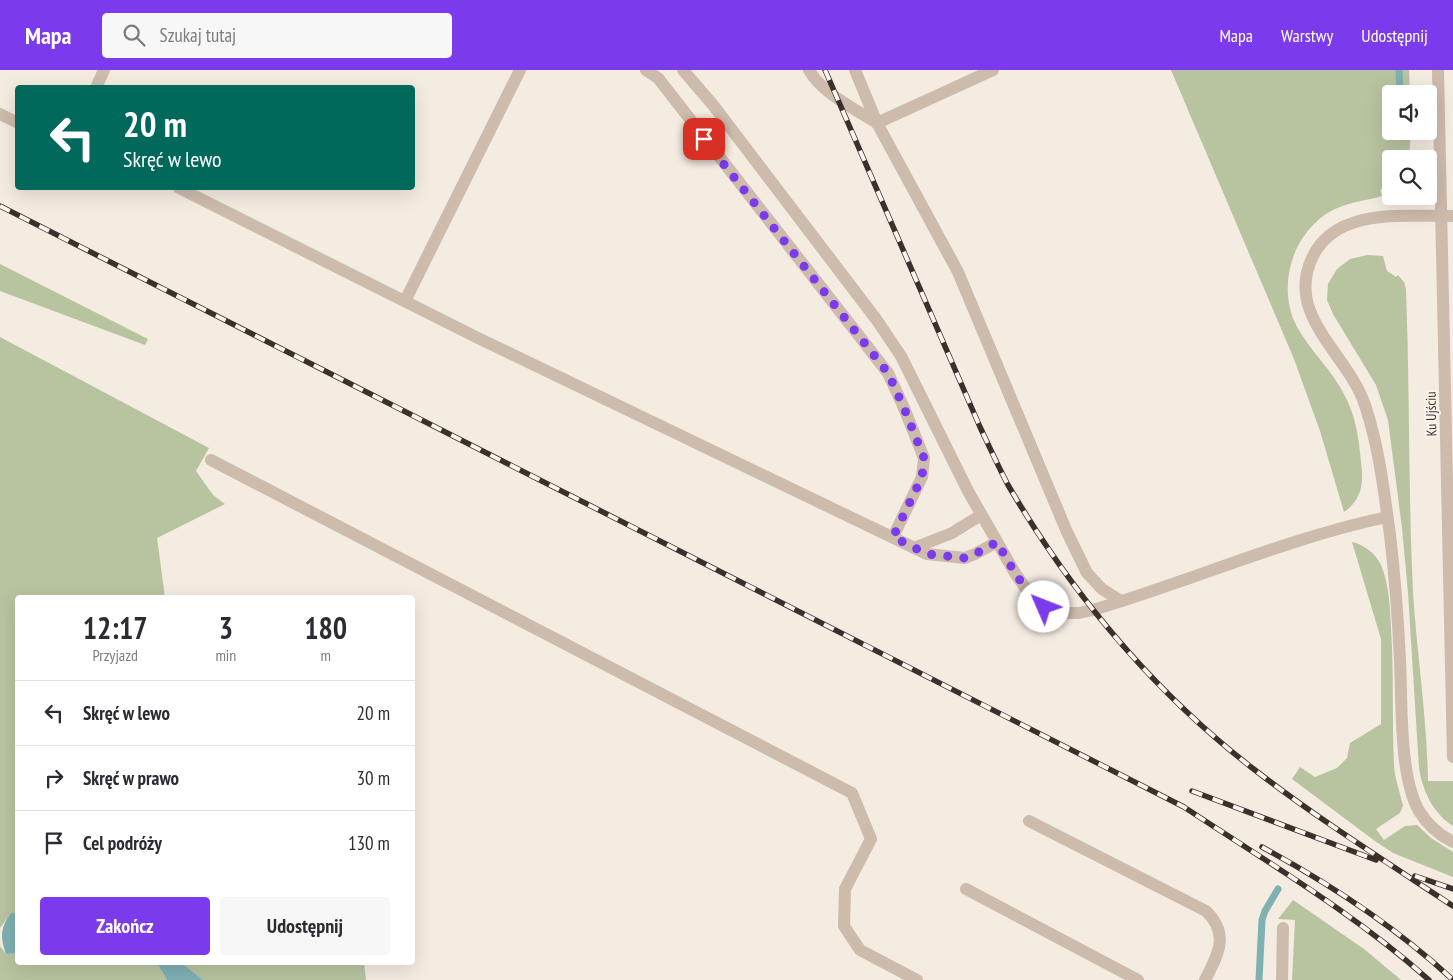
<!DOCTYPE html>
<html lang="pl">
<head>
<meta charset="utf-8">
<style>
	:root { --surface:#fff; --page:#f7f7f7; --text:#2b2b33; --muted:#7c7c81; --line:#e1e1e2; --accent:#7c3aed }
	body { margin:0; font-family:"PT Sans Narrow",sans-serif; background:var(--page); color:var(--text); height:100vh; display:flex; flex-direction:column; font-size:19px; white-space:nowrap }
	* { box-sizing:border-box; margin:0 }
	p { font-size:16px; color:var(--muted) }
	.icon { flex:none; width:28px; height:28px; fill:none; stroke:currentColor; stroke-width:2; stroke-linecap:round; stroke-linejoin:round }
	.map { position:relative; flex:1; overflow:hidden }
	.sheet { position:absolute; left:15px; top:525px; width:400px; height:370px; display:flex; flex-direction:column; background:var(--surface); border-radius:5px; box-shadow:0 5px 20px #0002 }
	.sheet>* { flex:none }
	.top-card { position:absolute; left:15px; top:15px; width:400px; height:105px; border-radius:5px; box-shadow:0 5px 20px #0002; background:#00695c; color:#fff; overflow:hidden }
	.tools { position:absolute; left:1382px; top:15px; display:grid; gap:10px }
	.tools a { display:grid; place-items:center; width:55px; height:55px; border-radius:5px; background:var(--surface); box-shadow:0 5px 20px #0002; font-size:25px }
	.pin { position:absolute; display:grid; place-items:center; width:42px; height:42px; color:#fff; margin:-21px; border-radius:10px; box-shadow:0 2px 8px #0006 }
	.me { position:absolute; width:55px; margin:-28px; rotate:314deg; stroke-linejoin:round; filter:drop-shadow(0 0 4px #0008) }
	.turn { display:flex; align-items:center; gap:18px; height:105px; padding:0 25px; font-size:22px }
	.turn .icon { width:65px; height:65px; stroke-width:2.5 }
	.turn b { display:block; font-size:35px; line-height:42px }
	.eta { display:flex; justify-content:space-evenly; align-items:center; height:85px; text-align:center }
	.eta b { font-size:30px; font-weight:800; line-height:35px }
	.button { display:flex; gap:10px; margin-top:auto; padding:10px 25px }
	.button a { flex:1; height:58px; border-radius:5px; background:var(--accent); color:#fff; font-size:20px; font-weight:800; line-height:58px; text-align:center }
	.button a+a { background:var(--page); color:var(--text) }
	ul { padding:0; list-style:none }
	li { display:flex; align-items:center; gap:15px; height:65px; padding:0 25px; border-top:1px solid var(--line) }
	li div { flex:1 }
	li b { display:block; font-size:19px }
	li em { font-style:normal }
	header { display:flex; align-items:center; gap:30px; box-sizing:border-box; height:70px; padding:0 25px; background:var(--accent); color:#fff }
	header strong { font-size:24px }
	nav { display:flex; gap:28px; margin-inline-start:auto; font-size:18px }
	.search { width:350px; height:45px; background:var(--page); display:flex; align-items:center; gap:12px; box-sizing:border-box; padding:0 18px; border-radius:5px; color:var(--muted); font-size:19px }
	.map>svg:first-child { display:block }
</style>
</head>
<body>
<header>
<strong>Mapa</strong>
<div class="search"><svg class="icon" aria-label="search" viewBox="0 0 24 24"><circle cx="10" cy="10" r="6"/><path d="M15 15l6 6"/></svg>Szukaj tutaj</div>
<nav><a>Mapa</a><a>Warstwy</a><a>Udostępnij</a></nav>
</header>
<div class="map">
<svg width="1453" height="910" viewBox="0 0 1453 910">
	<rect width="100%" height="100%" fill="#f4ebe1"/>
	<!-- green -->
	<g fill="#b8c4a0">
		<path d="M1171,0H1409L1410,24H1391V61H1411L1409,89H1391V114L1380,120L1382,126C1365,131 1348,132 1331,141C1292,163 1276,217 1297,257C1311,282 1333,301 1345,326C1356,347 1359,369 1361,392C1364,412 1362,430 1344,442L1320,361L1294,289Z"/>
		<path d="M1367,185L1383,186L1387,201L1396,207L1398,205L1404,212L1406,219C1410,320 1408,421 1413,522C1417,585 1427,648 1428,711H1453V756C1433,743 1423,722 1419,698L1408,523L1402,458L1388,350L1376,315L1333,244L1327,230L1328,214L1337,199L1350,189Z"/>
		<polygon points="0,194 148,269 145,275 0,221"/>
		<polygon points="0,267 209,378 196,401 213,425 225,434 157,468 165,527 18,528 17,843 11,843 0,858"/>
		<path d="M1352,472C1365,475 1375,483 1381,495C1389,514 1390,538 1391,558C1394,604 1392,650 1394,695C1395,710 1400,722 1403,736L1400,743L1376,759L1384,770L1405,756L1417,755L1431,768L1453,782V807L1393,783L1375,771L1292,709L1300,697L1315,707L1337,698L1347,688L1350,673L1381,654V569Z"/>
		<polygon points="1293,830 1364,879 1401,910 1292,910 1295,850 1278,849"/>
		<polygon points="0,876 6,884 17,883 18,892 157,893 167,910 0,910"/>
		<polygon points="182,893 364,893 366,910 203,910"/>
	</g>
	<!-- water -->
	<g fill="#7fb0b2">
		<path d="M11,843H17V883L6,884C0,867 0,858 11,843Z"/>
		<polygon points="157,893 182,893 203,910 167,910"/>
	</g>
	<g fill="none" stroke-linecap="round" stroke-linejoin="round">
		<!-- stream -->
		<g stroke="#7fb0b2" stroke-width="7">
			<polyline points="1399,0 1400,22"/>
			<polyline points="1259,910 1262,850 1265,841 1278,819"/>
		</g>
		<!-- minor -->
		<g stroke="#cdbbac" stroke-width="12">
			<polyline points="646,0 658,8 888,303 904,338 924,388 922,407 893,467"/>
			<path d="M683,0L713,35L876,249L901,286L968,421L1015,503L1026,519L1035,529L1044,537L1054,541L1065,543H1079L1093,540C1192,511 1287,468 1387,447"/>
			<path d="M809,0C822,23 855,39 877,53"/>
			<polyline points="855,0 877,53"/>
			<polyline points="993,0 877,53 958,202 1067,462 1087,503 1102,519 1121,531"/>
			<polyline points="1438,0 1453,687"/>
			<polyline points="96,18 104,0"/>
			<polyline points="0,44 18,53"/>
			<polyline points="179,118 478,268 927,484 965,488 975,484 997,472"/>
			<path d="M1453,146C1406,147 1336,136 1312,188C1285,246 1348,284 1365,335C1379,377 1384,421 1390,465C1395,507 1398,548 1400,590C1402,631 1399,706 1419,741C1427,754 1439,765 1453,772"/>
			<polyline points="405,231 520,0"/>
			<polyline points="211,390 852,723 871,769 845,819 844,856 860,880 917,910"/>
			<polyline points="914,478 952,463 981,445"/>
			<path d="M1029,751L1206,841C1230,864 1218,885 1205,910"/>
			<polyline points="966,819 1138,910"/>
			<polyline points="1282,910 1283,858"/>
		</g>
		<defs>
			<g id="rail">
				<path d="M825,0L980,357C989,376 998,396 1008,415C1072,524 1151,619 1251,697C1315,747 1385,791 1453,836"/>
				<path d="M0,136L1184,737C1267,792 1354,843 1429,910"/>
				<polyline points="1192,721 1376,790"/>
				<path d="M1262,777C1330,814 1396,857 1453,910"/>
				<polyline points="1415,806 1453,819"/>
			</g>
		</defs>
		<!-- rail casing -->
		<use href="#rail" stroke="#3b302b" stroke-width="5.5"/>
		<!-- rail -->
		<use href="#rail" stroke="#fbf5ee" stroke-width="4" stroke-dasharray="11" stroke-linecap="butt"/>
	</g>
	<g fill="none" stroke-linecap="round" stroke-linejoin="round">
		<!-- route -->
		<path stroke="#7c3aed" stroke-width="9" stroke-dasharray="0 16.2" d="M704,69L888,303L904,338L924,388L922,407L893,467L927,484L965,488L975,484L997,472C1011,496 1023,520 1044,537"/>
	</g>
	<g text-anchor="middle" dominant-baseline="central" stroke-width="4" stroke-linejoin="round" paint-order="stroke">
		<!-- street labels -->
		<g font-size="14" fill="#3b302b" stroke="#fbf5ee">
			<text transform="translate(1431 344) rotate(-91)">Ku Ujściu</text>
		</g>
	</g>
</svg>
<div class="tools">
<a><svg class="icon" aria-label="sound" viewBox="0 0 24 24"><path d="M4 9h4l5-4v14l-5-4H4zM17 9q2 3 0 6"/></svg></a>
<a><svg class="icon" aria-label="search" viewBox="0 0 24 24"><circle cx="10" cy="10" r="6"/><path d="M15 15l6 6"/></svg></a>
</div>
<div class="pin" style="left:704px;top:69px;background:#d93025"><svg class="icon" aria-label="arrive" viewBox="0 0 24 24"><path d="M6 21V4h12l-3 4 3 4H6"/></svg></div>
<svg class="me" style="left:1044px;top:537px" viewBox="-20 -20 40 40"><circle r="19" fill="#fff"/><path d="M0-13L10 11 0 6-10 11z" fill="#7c3aed"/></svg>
<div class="top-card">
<div class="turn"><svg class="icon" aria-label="left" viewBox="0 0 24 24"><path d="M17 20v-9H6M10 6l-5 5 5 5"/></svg><div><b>20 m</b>Skręć w lewo</div></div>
</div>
<section class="sheet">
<div class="eta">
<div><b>12:17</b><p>Przyjazd</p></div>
<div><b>3</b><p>min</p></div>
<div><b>180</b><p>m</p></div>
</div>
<ul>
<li><svg class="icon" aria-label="left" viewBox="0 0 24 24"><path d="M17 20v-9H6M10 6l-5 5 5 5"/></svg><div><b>Skręć w lewo</b></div><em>20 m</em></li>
<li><svg class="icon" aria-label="right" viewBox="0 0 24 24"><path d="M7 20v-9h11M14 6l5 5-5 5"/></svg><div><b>Skręć w prawo</b></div><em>30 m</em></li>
<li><svg class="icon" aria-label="arrive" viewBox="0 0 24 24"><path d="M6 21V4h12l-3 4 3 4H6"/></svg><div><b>Cel podróży</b></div><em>130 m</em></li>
</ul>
<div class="button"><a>Zakończ</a><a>Udostępnij</a></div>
</section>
</div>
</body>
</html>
